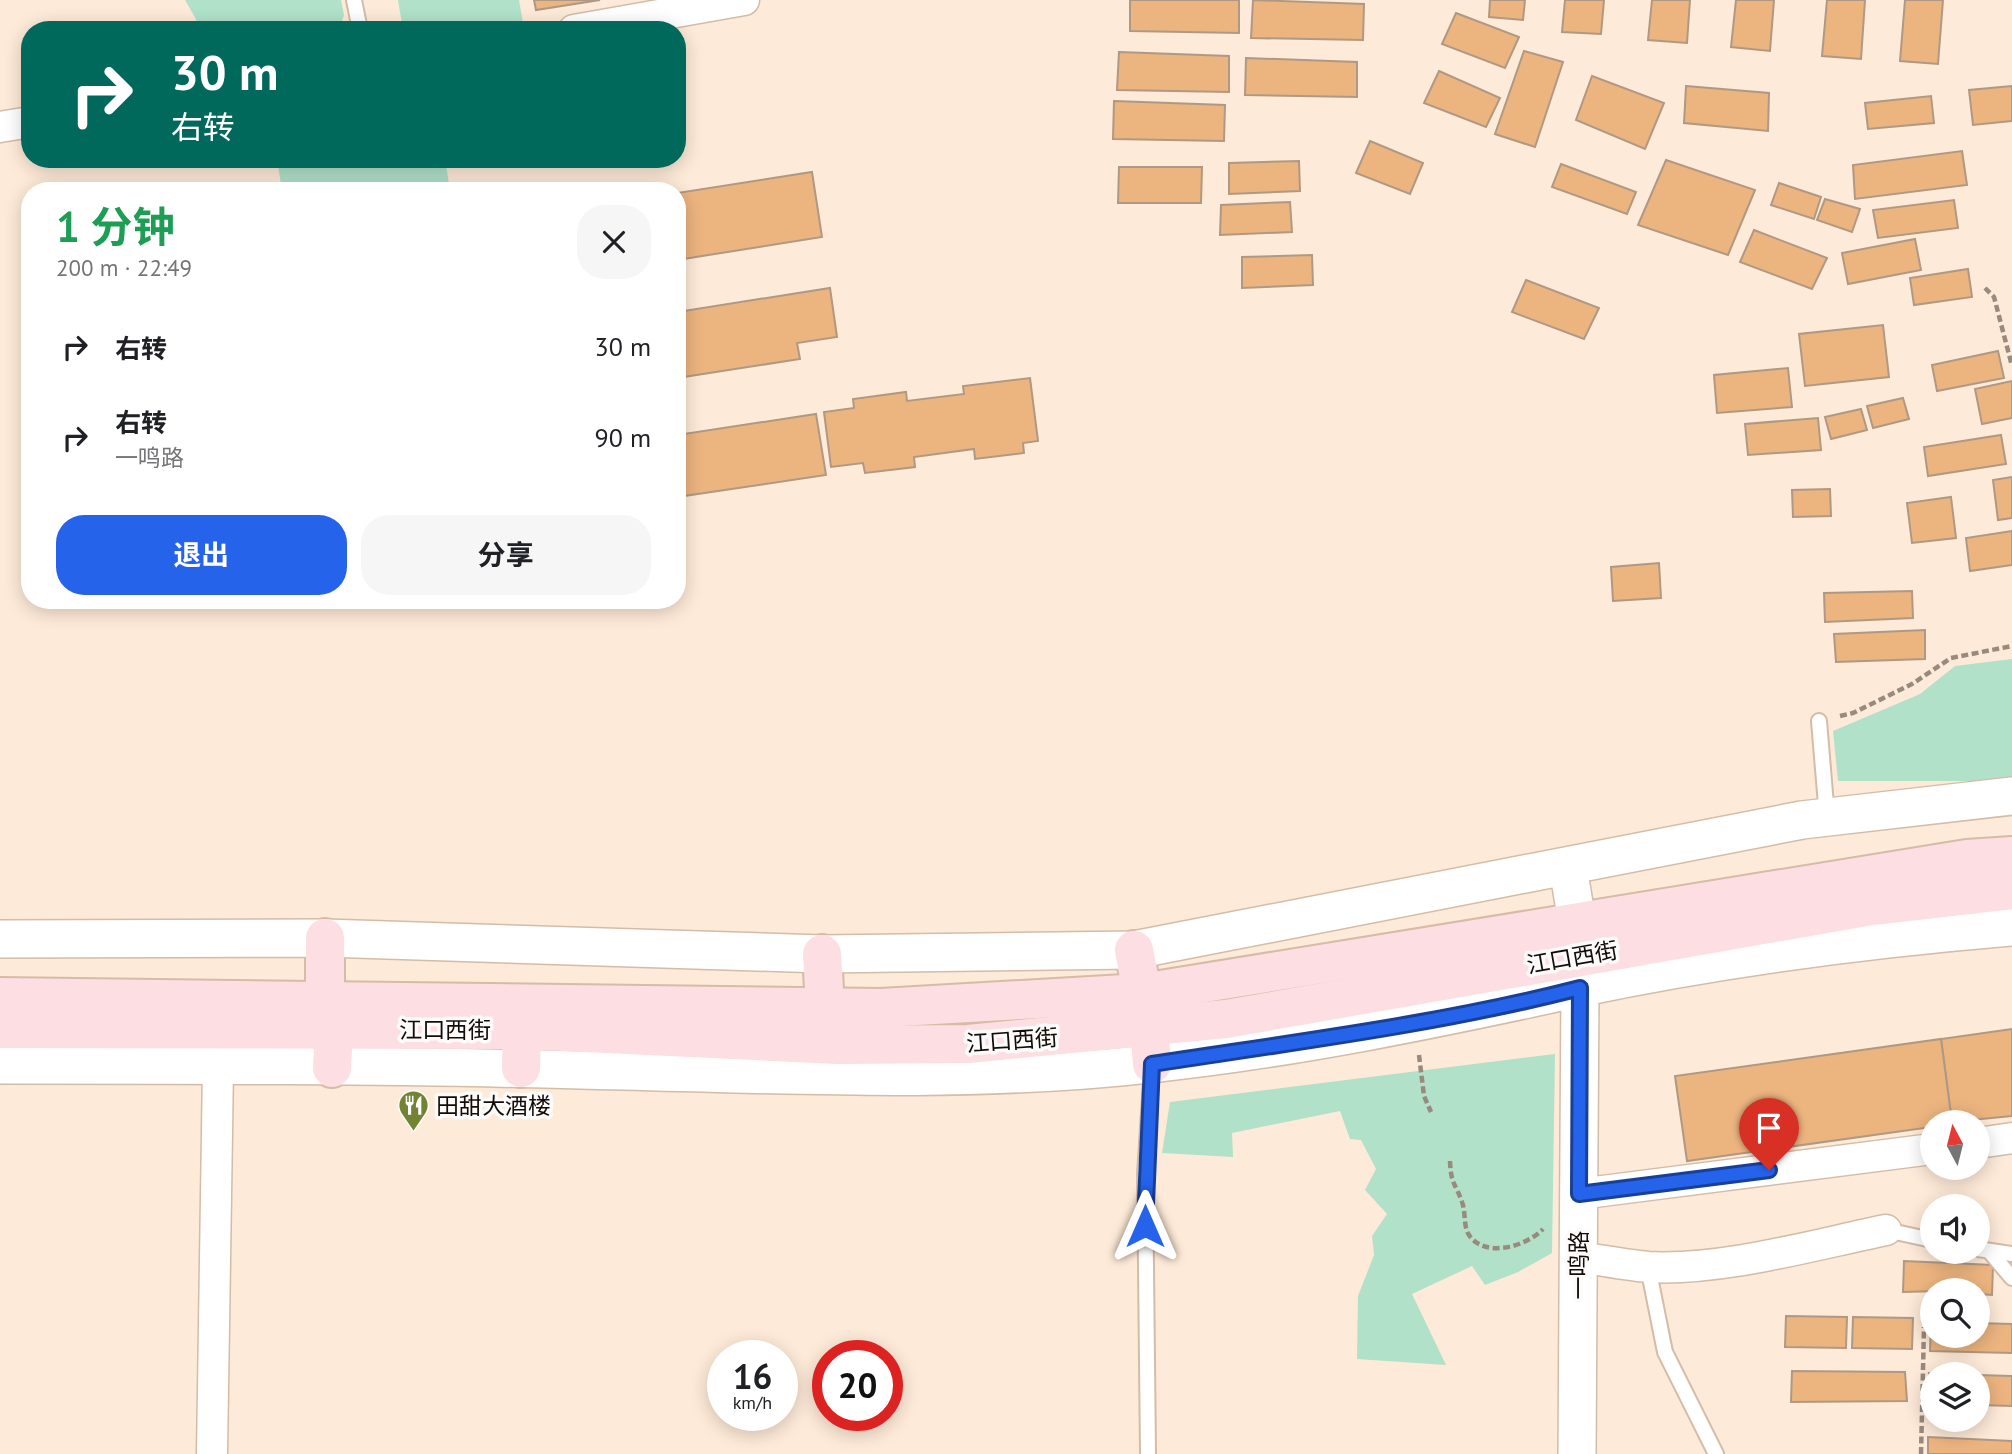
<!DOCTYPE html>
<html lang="zh">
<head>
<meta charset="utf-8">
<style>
	:root { --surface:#fff; --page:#f6f6f6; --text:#202124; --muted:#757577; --accent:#2563eb }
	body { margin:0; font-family:"PT Sans","Noto Sans SC",sans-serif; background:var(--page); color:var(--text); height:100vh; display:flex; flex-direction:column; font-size:26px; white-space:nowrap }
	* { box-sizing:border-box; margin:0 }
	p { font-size:23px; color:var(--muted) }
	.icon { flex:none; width:38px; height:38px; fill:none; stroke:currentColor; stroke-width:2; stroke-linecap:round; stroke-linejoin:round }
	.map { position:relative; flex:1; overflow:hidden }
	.panel { position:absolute; left:21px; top:182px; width:665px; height:427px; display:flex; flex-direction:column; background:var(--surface); border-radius:28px; box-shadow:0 4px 18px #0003 }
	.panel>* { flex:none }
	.top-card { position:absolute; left:21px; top:21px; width:665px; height:147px; border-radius:28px; box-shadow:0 4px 18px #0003; background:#00695c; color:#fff; overflow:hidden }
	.needle { width:46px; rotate:353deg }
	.tools { position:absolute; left:1920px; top:1110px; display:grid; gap:14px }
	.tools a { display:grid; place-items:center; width:70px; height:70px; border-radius:50%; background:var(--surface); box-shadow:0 4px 18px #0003; font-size:35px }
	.speed { position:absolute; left:707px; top:1340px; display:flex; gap:14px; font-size:35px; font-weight:700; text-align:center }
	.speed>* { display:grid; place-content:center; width:91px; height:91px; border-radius:50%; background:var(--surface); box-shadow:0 4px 18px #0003; line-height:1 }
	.speed small { font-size:18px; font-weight:400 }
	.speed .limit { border:10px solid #d22; background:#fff; color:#111 }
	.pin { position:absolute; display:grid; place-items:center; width:60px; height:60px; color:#fff; margin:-72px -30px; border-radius:50% 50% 50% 0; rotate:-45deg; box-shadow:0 0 7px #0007 }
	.pin .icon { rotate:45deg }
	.me { position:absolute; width:77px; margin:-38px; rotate:0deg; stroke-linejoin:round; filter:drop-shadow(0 0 5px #0008) }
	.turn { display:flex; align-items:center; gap:24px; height:147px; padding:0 35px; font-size:32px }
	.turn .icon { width:91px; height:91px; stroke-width:2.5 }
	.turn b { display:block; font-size:49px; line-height:60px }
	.round { display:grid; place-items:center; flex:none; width:74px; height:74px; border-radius:28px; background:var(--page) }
	.headline { display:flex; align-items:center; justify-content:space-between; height:119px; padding:0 35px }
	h1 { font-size:42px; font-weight:700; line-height:52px; color:#1e9e55 }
	.primary-button { display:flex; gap:14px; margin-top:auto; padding:14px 35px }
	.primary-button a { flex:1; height:80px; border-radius:28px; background:var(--accent); color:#fff; font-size:28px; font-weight:700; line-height:80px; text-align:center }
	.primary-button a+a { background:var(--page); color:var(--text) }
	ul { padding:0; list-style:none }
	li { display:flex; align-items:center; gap:21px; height:91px; padding:0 35px }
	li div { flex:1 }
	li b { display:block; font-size:26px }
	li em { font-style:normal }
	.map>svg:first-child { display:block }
</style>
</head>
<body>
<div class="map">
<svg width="2012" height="1454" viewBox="0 0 2012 1454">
	<rect width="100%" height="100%" fill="#feead8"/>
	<!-- green -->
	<g fill="#b1e1c8">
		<polygon points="185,0 341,0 344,15 339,30 197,30 196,19"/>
		<polygon points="398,0 519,0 523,23 481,30 403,30"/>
		<polygon points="277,159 445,159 449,184 411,191 282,191"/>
		<polygon points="2012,659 2012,781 1838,781 1833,731 1920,694 1955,666"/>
		<polygon points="1555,1054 1552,1253 1518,1272 1485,1285 1472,1266 1412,1294 1446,1365 1357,1359 1358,1296 1374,1255 1372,1236 1387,1214 1365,1190 1376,1169 1361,1140 1350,1139 1340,1111 1232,1133 1233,1157 1162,1153 1170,1102"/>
	</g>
	<!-- building -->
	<g fill="#ecb47f" stroke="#b09984" stroke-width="2">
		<polygon points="534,0 600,0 536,10"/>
		<polygon points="1130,0 1239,0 1239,33 1130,31"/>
		<polygon points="1253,0 1364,4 1363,40 1251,38"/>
		<polygon points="1490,0 1525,0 1523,20 1489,17"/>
		<polygon points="1565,0 1604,0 1601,34 1562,32"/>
		<polygon points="1652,0 1690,0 1687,43 1648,40"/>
		<polygon points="1736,0 1774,0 1770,51 1731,47"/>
		<polygon points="1827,0 1865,0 1861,59 1822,56"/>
		<polygon points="1905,0 1943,0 1938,64 1900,61"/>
		<polygon points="1456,13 1519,37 1505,68 1442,44"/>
		<polygon points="1524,51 1563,62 1535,147 1495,134"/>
		<polygon points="1119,52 1229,56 1229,92 1117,90"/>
		<polygon points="1246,58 1357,62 1357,97 1245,95"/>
		<polygon points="1439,71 1500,98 1486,127 1424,103"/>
		<polygon points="1592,76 1664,103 1645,149 1576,120"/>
		<polygon points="1686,86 1769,93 1768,131 1684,123"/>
		<polygon points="2012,86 2012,121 1973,125 1969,90"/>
		<polygon points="1931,96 1934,123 1868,129 1865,103"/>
		<polygon points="1114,101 1225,105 1224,141 1113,139"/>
		<polygon points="1370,141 1423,163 1410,194 1356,173"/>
		<polygon points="1962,151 1967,185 1855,199 1853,165"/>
		<polygon points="1666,160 1755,190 1728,255 1638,225"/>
		<polygon points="1299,161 1300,191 1229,194 1229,163"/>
		<polygon points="1561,164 1636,192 1627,214 1552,187"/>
		<polygon points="1119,167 1202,167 1201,203 1118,203"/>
		<polygon points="812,172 822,237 677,260 677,193"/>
		<polygon points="1779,183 1821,197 1814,219 1771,205"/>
		<polygon points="1825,199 1860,209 1852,232 1817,220"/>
		<polygon points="1954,200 1958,228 1878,238 1873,210"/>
		<polygon points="1290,202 1292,232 1220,235 1221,205"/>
		<polygon points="1754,230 1827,258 1812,289 1740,262"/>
		<polygon points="1915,239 1921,270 1848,284 1842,253"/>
		<polygon points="1312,255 1313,285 1242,288 1242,257"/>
		<polygon points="1968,269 1972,297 1914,305 1910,278"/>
		<polygon points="1526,280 1599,308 1584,339 1512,312"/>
		<polygon points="830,288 837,337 797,343 800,359 677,378 677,312"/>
		<polygon points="1883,325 1889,377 1805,386 1799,334"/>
		<polygon points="1998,351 2004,378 1937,391 1932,365"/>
		<polygon points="1788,368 1792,407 1717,413 1714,375"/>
		<polygon points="1030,378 1038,441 1023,443 1024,453 975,459 974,449 914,457 915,467 865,473 863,463 831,467 824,412 854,408 853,399 906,392 907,401 964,394 963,386"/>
		<polygon points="2012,381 2012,418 1982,424 1975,389"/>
		<polygon points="1903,398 1909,419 1873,428 1867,406"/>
		<polygon points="1861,409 1867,430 1831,439 1825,417"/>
		<polygon points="816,414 826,475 677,497 677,435"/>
		<polygon points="1818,418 1821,450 1748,455 1745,424"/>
		<polygon points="2001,435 2006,464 1928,476 1924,447"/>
		<polygon points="2012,477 2012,518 1998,520 1993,480"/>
		<polygon points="1830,489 1831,516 1793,517 1792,490"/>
		<polygon points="1951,497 1956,538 1912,543 1907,503"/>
		<polygon points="2012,531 2012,565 1970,571 1966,538"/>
		<polygon points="1659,563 1661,598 1613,601 1611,567"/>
		<polygon points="1912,591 1913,618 1825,622 1824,593"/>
		<polygon points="1925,630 1925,659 1836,662 1834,634"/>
		<polygon points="2012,1029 2012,1116 1952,1122 1941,1039"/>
		<polygon points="1941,1039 1952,1122 1932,1122 1932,1127 1687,1161 1675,1076"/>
		<polygon points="1904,1261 1993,1265 1992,1295 1978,1294 1978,1290 1903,1292"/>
		<polygon points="1786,1316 1847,1317 1846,1348 1785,1347"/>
		<polygon points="1853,1317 1913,1318 1912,1349 1852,1348"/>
		<polygon points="1931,1320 1932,1335 1978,1335 1978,1323 2012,1324 2012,1353 1930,1351"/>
		<polygon points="1792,1371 1905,1372 1907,1401 1791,1402"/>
		<polygon points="1929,1373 1957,1374 1932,1374 1932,1404 1928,1404"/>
		<polygon points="1978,1375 2012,1376 2012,1406 1978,1405"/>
		<polygon points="1928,1437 2012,1441 2012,1454 1928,1454"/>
	</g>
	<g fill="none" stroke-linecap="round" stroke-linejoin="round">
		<defs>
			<g id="service">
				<polyline points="354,0 360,30"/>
				<polyline points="1819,721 1827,817"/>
				<polyline points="1886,1230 1932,1240"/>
				<polyline points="1978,1249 2012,1254"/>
				<polyline points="1990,1252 2012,1278"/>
				<polyline points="1648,1267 1665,1352 1716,1454"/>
				<polyline points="1148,1454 1145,1174 1152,1065"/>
			</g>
			<g id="minor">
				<polyline points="574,30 744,0"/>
				<polyline points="0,127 30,122"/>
				<polyline points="1978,1143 2012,1138"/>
				<polyline points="1579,1194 1932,1149"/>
				<path d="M1578,1257C1601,1260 1625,1265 1648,1267C1722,1271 1813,1245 1886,1230"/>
				<polyline points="212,1454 218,1067"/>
			</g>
			<g id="tertiary">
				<polyline points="1568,867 1577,922 1580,988 1577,1454"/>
				<polyline points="0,939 325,938 822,954 1134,950 1802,820 2012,796"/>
				<path d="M0,1065C193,1065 387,1065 580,1070C769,1074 960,1085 1149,1064C1293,1049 1437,1019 1579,988C1721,958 1868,939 2012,927"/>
			</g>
			<g id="secondary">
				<polyline points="1134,950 1142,993"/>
				<polyline points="822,954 825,1007"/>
				<polyline points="0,997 881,1008 1142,993 1967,859 2012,856"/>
				<polyline points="325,1001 325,938"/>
				<polyline points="1149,1028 1152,1064"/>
				<polyline points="0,1029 522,1030 838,1045 968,1044 1226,1019 1866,907 2012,890"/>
				<polyline points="332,1068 334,1029"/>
				<polyline points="521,1068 522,1030"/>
			</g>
		</defs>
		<!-- service casing -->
		<use href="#service" stroke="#d4bca7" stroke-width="18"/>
		<!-- minor casing -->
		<use href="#minor" stroke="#d4bca7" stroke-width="33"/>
		<!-- tertiary casing -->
		<use href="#tertiary" stroke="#d4bca7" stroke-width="40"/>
		<!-- secondary casing -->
		<use href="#secondary" stroke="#d4bca7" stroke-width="42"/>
		<!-- path -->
		<g stroke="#998a7e" stroke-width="4.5" stroke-dasharray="7 3.5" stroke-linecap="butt">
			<polyline points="1985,288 1994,297 2012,366"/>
			<polyline points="1840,716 1853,713 1912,684 1951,658 2012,646"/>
			<polyline points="1419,1055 1424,1096 1431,1112"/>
			<path d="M1450,1161C1451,1185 1455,1182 1462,1202C1466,1212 1463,1226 1469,1235C1485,1259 1527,1246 1543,1229"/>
			<polyline points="1921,1454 1924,1327"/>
		</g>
		<!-- service -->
		<use href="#service" stroke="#fff" stroke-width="14"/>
		<!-- minor -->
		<use href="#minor" stroke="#fff" stroke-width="30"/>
		<!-- tertiary -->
		<use href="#tertiary" stroke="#fff" stroke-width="37"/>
		<!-- secondary -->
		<use href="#secondary" stroke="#fddee2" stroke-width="38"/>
	</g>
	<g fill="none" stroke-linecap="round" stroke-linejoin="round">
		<defs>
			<path id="route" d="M1145,1226L1152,1064C1295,1042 1440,1024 1580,988L1579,1194L1769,1170"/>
		</defs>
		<!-- route casing -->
		<use href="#route" stroke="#184099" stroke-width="18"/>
		<!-- route -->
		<use href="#route" stroke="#2563eb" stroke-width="12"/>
	</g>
	<!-- icons -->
	<defs>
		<symbol id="restaurant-pin" viewBox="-11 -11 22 30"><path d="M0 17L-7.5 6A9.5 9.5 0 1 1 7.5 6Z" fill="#728433" stroke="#fbfbfb"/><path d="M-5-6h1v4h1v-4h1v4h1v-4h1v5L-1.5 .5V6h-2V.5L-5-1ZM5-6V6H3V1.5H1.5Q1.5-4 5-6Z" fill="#fff"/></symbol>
	</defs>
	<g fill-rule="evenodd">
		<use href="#restaurant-pin" x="396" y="1088" width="35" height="47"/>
	</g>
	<g text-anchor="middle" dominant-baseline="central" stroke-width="7" stroke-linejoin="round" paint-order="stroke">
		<!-- street labels -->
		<g font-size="23" fill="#130b05" stroke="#fbfbfb">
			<text transform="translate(1572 957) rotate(-10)">江口西街</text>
			<text x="445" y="1029">江口西街</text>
			<text transform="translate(1012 1040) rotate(-4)">江口西街</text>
			<text transform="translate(1578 1265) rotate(-90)">一鸣路</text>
		</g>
		<!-- poi labels -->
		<g font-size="23" fill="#130b05" stroke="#fbfbfb" text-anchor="start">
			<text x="436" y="1105">田甜大酒楼</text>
		</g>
	</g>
</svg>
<div class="tools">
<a><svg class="needle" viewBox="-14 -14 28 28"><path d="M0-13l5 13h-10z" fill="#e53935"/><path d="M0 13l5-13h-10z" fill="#757577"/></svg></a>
<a><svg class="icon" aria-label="sound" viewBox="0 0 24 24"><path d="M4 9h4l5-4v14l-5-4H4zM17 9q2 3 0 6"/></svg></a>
<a><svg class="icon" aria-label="search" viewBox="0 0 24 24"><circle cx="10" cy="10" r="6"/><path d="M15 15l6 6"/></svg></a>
<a><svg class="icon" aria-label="layers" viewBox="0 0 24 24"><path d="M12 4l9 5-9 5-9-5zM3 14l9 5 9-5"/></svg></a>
</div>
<div class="speed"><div>16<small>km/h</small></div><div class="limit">20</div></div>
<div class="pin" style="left:1769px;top:1170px;background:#d93025"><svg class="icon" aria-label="arrive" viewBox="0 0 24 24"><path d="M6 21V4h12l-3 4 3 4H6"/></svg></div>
<svg class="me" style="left:1145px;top:1226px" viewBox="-20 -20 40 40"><path d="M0-17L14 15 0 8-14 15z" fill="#2563eb" stroke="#fff" stroke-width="4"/></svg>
<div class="top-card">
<div class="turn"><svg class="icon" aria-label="right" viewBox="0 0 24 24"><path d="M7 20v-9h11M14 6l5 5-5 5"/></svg><div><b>30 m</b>右转</div></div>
</div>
<section class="panel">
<div class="headline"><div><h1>1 分钟</h1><p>200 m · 22:49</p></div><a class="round"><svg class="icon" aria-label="close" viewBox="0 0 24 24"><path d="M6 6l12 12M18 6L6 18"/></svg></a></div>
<ul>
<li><svg class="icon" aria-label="right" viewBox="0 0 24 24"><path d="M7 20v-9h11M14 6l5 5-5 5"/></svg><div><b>右转</b></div><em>30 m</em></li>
<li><svg class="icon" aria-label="right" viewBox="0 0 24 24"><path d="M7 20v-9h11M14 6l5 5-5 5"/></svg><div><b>右转</b><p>一鸣路</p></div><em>90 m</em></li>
</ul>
<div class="primary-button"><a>退出</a><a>分享</a></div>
</section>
</div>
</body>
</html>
